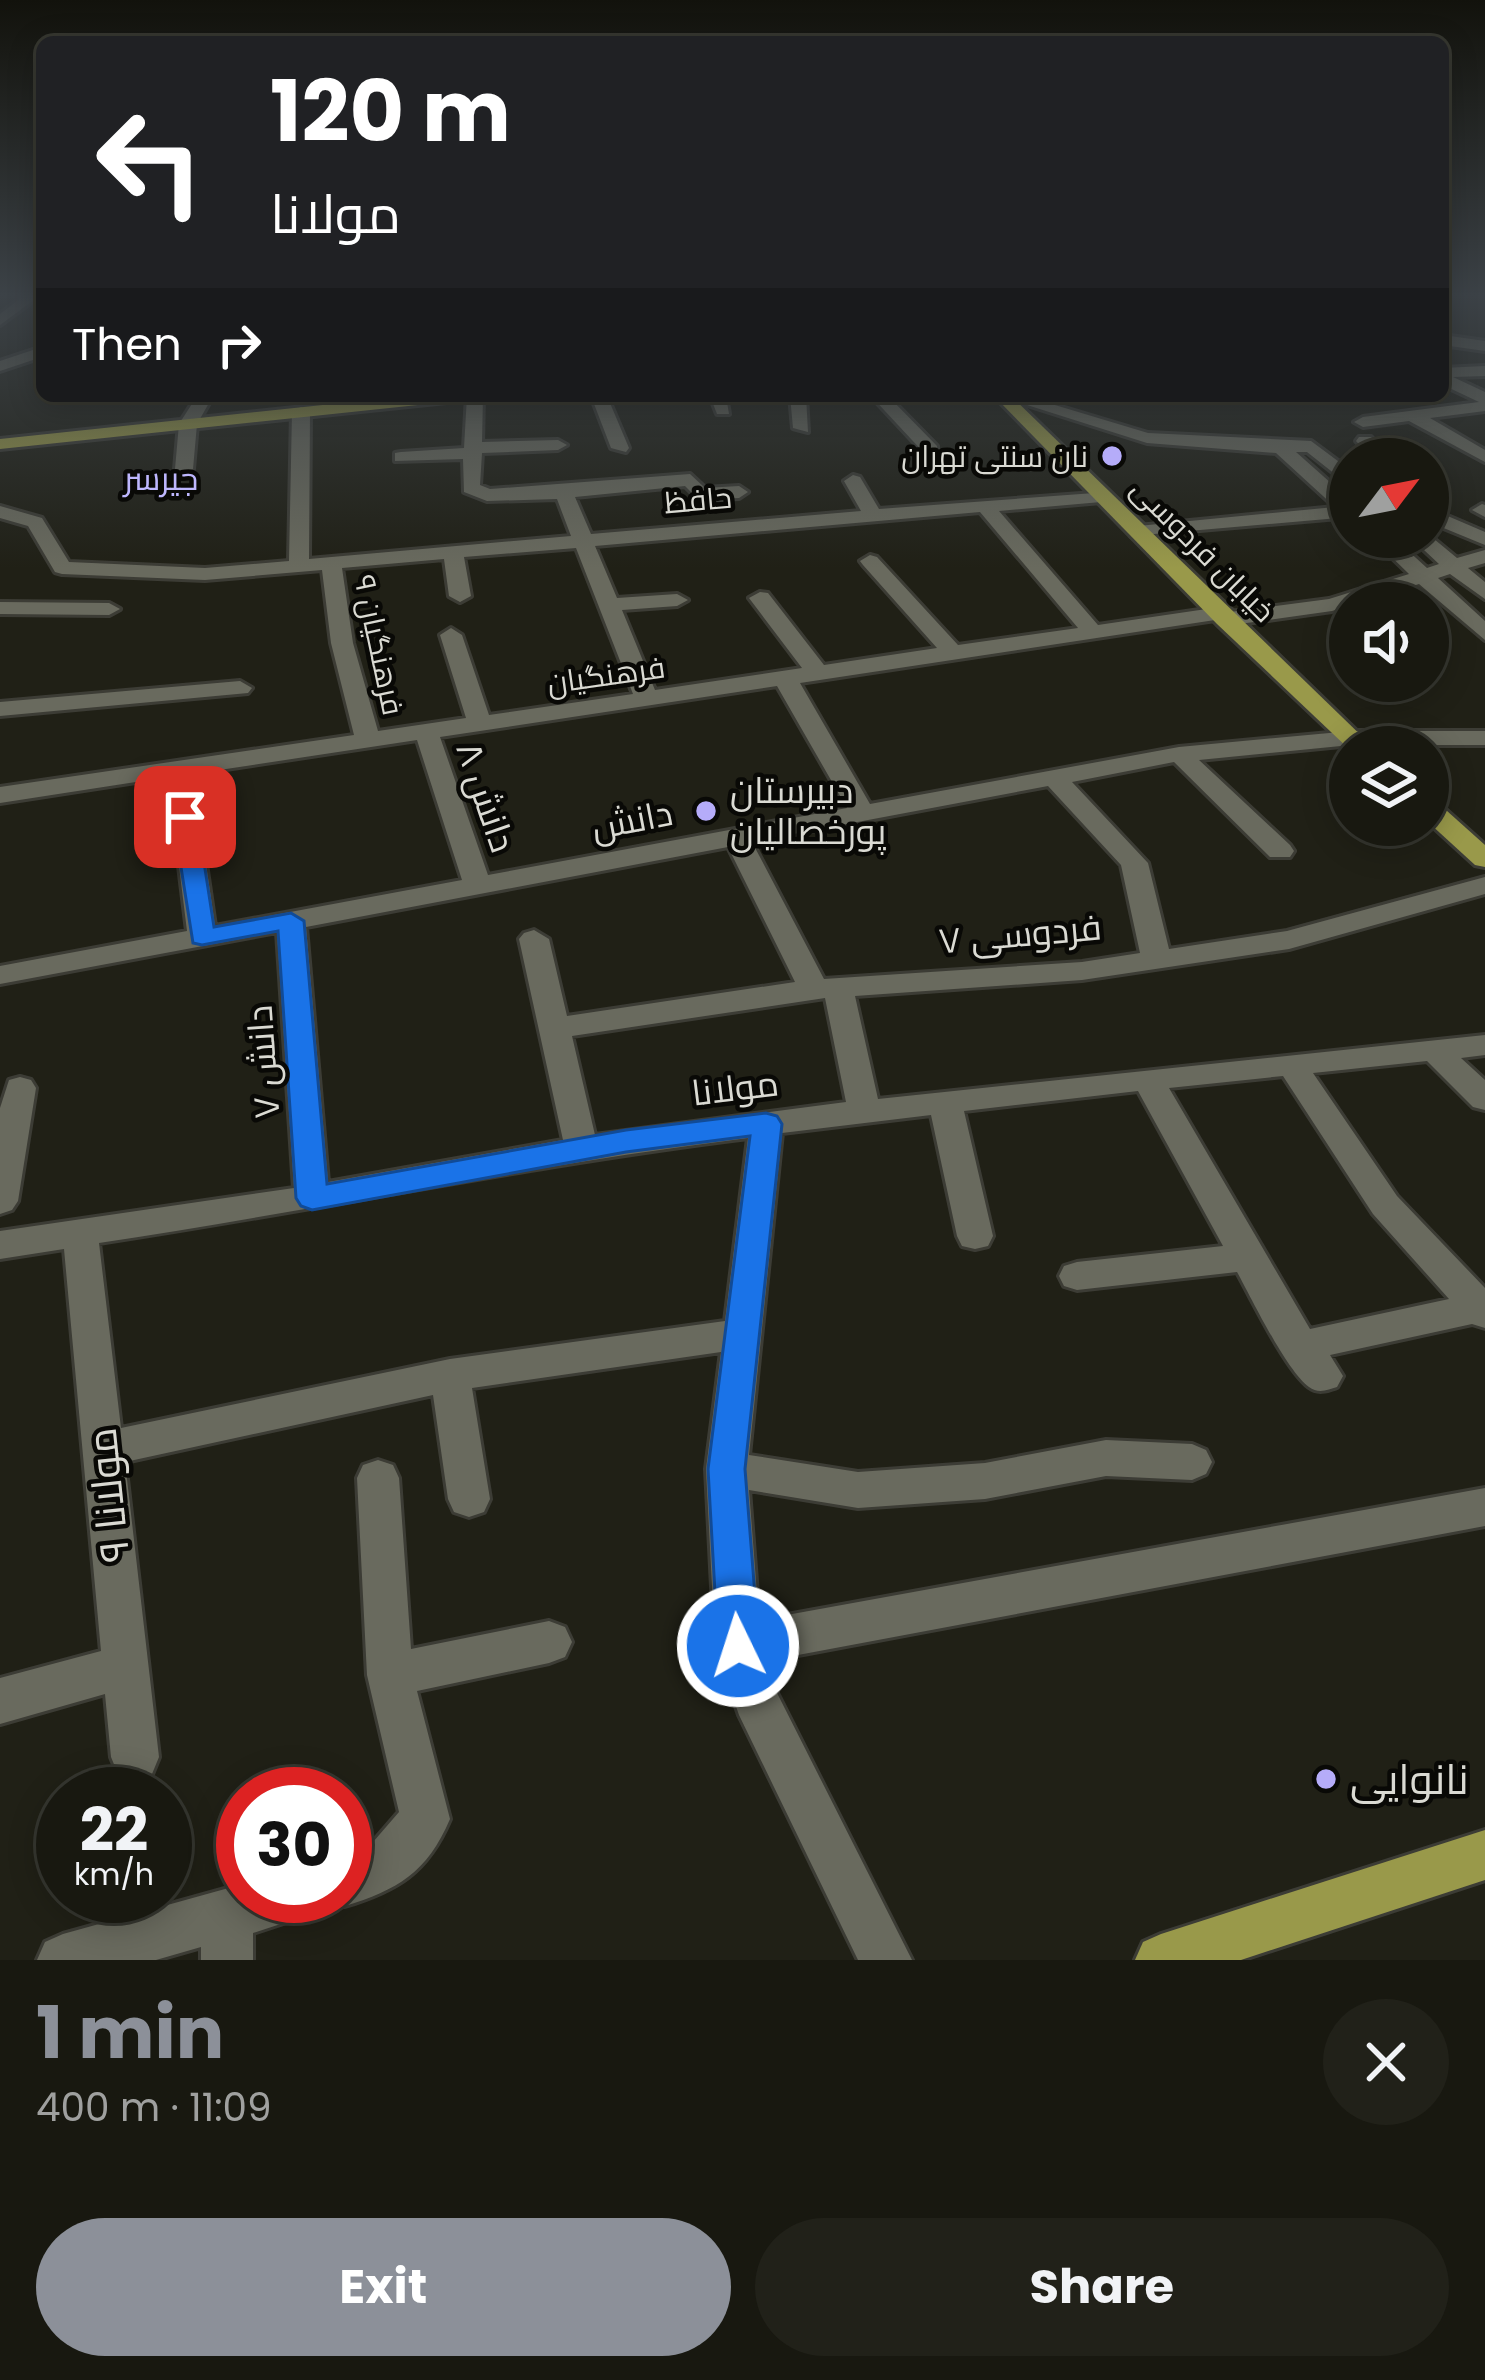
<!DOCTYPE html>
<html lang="en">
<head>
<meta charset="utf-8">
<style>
	:root { --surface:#181810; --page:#212119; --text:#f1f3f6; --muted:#9fa09f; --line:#363730; --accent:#8c9099 }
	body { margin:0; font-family:Poppins,Cairo,sans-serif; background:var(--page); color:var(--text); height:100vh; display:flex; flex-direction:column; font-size:45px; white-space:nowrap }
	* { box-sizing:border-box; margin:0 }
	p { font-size:39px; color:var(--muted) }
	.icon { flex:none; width:66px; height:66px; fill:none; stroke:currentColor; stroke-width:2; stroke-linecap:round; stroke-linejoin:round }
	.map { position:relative; height:1960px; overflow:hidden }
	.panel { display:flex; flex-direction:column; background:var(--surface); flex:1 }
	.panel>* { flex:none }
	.guide { position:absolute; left:36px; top:36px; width:1413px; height:366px; border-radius:18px; box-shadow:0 6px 30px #0003,0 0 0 3px var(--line); background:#202124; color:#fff; overflow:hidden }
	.needle { width:78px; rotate:58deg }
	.buttons { position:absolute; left:1329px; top:438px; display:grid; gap:24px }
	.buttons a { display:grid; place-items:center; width:120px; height:120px; border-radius:50%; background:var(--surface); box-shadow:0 6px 30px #0003,0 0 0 3px var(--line); font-size:60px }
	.speed { position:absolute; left:36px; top:1767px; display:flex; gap:24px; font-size:60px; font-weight:700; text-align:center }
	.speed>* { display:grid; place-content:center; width:156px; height:156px; border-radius:50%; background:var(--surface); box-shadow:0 6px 30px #0003,0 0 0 3px var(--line); line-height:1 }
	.speed small { font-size:30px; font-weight:400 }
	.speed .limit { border:18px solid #d22; background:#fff; color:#111 }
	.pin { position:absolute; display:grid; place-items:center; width:102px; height:102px; color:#fff; margin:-51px; border-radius:24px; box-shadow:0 6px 18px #0006 }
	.me { position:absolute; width:132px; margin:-66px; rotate:356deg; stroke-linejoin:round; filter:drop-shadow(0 0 9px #0008) }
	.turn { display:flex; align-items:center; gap:42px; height:252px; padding:0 36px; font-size:54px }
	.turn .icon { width:156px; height:156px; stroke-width:2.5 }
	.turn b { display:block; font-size:84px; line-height:102px }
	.then { display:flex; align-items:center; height:114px; padding:0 36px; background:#0003; gap:24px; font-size:45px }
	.round { display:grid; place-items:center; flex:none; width:126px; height:126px; border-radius:63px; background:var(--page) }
	.summary { display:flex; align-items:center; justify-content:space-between; height:204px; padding:0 36px }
	h1 { font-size:72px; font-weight:700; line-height:90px; color:var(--accent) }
	.button { display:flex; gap:24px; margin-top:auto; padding:24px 36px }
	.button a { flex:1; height:138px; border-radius:72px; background:var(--accent); color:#fff; font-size:48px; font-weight:700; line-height:138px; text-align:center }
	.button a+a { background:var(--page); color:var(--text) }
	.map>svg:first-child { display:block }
</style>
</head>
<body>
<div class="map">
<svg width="1485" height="1960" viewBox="0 0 1485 1960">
	<rect width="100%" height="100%" fill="#202016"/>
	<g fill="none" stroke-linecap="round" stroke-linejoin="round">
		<defs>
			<g id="minor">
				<polygon points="26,294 42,294 0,325 0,314"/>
				<polygon points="1443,335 1485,341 1485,351 1443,345"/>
				<polygon points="42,347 42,357 0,371 0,361"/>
				<polygon points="1485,366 1485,376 1453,377 1485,392 1485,411 1430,418 1485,450 1485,462 1409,421 1363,427 1354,422 1363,417 1479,402 1443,385 1443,368"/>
				<polygon points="197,396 213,396 197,424 193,469 184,475 175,469 179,424"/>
				<path d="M467,396H483L482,442L558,440L567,445L558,450L482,453L480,485L490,489L690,474L705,488L739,486L748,492L739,498L699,500L685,486L575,497L591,534L861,511L844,481L853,475L860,477L879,509L1108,492L1110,496L1101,502L999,511L1098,625L1220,607L1230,612L1329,599L1409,574L1371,537H1393L1427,568L1439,564L1410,537L1428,534L1457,558L1485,550V563L1468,568L1485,582V599L1450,574L1438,578L1485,621V640L1419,584L1332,611L1225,626L1215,620L800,683L870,804L1179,747L1351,731H1485V745H1351L1199,760L1290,845L1294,851L1290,857H1270L1174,762L1072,782L1148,863L1169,949L1287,931L1485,877V894L1289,949L1082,980L855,996L878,1099L1485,1035V1055L1461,1058L1485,1080V1110L1473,1107L1427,1061L1313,1073L1397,1196L1485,1288V1328L1472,1324L1330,1355L1343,1376L1337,1387C1328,1390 1318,1394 1309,1387C1286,1370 1252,1299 1237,1272L1077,1290L1064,1286L1059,1276L1064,1266L1077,1262L1223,1246L1138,1091L964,1111L993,1236L988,1246L975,1249L962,1246L957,1236L931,1115L782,1133L749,1455L858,1472L985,1463L1106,1440L1192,1444L1206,1450L1212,1462L1206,1474L1192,1480L1106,1476L985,1499L858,1508L749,1490L759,1620L1485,1488V1526L766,1661L776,1691L912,1960H858L739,1715L715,1645L706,1469L721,1352L472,1388L490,1499L484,1512L469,1517L454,1512L448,1499L433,1395L125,1462L159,1757L152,1774L135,1781L118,1774L111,1757L105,1694L0,1724V1678L101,1651L64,1249L0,1259V1231L294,1188L277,932L0,984V966L187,931L168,777L0,803V787L354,735L331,643L322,570L205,580L62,574L55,572L28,526L0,518V506L42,518L69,562L205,568L289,561L292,412L301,407L310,412L309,559L571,536L557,499L487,501L464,492L463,459L395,461V453L401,452L464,448ZM980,512L1078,628L958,645L877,557L870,555L860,561L863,565L937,648L824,665L768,593L760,592L749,598L802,668L655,690L622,610L677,606L688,600L677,594L617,598L595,546ZM576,548L633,694L489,715L462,635L451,628L440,635L466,718L378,731L353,643L342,568L444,559L449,596L460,602L471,596L464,557ZM777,686L847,808L488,875L440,737ZM417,740L462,880L215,926L193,774ZM1048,786L1121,865L1140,953L1082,962L824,979L752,842ZM728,847L795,982L567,1016L549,939L534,930L524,933L519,939L563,1140L328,1182L306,927ZM825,998L846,1102L595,1135L572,1036ZM1283,1076L1373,1214L1449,1299L1310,1329L1169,1088ZM748,1138L725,1321L450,1359L121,1428L99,1243C316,1210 530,1165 748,1138Z"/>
				<polygon points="591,396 607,396 629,448 626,452 611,448"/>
				<polygon points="710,396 726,396 729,414 717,414"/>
				<polygon points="790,396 806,396 808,432 793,428"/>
				<polygon points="871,396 888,396 937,446 937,454 925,454"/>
				<polygon points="999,396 1025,396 1148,433 1311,441 1350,470 1350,486 1307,452 1296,452 1350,500 1350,517 1131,536 1131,528 1138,526 1335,507 1276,453 1147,443"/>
				<polygon points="1359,437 1371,437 1392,459 1373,459 1356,441"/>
				<polygon points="1482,504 1485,505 1485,517 1472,510"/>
				<polygon points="1429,514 1443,514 1485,532 1485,545 1429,522"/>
				<polygon points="0,602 109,603 120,609 109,615 0,614"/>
				<polygon points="240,681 252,688 248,693 0,716 0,702"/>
				<polygon points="20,1077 31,1080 36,1088 18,1201 12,1210 0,1214 0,1108 9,1080"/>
				<path d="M378,1460L393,1465L399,1478L411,1649L549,1621L565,1627L572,1642L565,1657L549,1663L417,1691L450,1819C427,1873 397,1890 345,1906L326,1896H345V1856L367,1849L399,1812L367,1675L357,1478L363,1465Z"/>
				<polygon points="243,1884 243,1896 318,1896 311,1914 253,1933 253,1960 201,1960 201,1947 156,1960 37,1960 45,1942 63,1934"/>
			</g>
			<g id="major">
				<polygon points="408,396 464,396 456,401 0,449 0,439"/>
				<polygon points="994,396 1011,396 1373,747 1350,750 1217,624"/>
				<polygon points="1428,800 1437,802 1485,845 1485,867 1475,865 1428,822"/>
				<polygon points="1485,1830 1485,1880 1241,1960 1135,1960 1143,1942 1161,1934"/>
			</g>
		</defs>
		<!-- minor casing -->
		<use href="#minor" stroke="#3c3c35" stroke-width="6"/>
		<!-- major casing -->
		<use href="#major" stroke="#3c3c35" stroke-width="6"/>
		<!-- minor -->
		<use href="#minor" fill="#696a5e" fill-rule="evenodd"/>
		<!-- major -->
		<use href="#major" fill="#99994a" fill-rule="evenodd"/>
	</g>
	<!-- sky -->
	<linearGradient id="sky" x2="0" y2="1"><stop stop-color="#12120c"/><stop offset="0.52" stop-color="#3c4247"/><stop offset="1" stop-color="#3c4247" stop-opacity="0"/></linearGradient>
	<rect width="1485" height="568" fill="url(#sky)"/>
	<!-- route -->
	<polygon fill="#1a73e8" stroke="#114b97" stroke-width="3" points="185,810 197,817 214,927 291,913 304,921 327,1184 626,1130 766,1113 777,1116 782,1124 745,1469 759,1646 753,1659 738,1665 724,1659 718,1646 708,1469 750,1136 626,1152 312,1210 301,1206 296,1198 278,931 202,945 193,943 173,817"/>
	<!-- markers -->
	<g fill="#b5acf9" stroke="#090906" stroke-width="4.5">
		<circle cx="1112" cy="456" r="12"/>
		<circle cx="706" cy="811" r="12"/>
		<circle cx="1326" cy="1779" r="12"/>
	</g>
	<g text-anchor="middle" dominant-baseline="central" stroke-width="9" stroke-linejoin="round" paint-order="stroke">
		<!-- far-poi labels -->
		<g font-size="30" fill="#dadad3" stroke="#090906" text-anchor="end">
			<text x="1088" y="456">نان سنتی تهران</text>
		</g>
		<!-- far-street labels -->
		<g font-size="30" fill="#dadad3" stroke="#090906">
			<text transform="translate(698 500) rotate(-5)">حافظ</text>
			<text transform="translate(1203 550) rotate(45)">خیابان فردوسی</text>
			<text transform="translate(379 645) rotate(78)">فرهنگیان ۹</text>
			<text transform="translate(606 675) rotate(-8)">فرهنگیان</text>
		</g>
		<!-- far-neighbourhood labels -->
		<g font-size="33" fill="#beb7fe" stroke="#090906">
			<text x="161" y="478">جیرسر</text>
		</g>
		<!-- poi labels -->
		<g font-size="36" fill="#dadad3" stroke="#090906" text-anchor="start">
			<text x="730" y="790">دبیرستان<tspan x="730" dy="41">پورخصالیان</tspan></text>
		</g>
		<!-- street labels -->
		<g font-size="36" fill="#dadad3" stroke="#090906">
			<text transform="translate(486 797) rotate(71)">دانش ۸</text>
			<text transform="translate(632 820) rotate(-11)">دانش</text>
			<text transform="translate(1020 934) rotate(-5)">فردوسی ۷</text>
			<text transform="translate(263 1062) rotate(-94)">دانش ۷</text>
			<text transform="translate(735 1088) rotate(-7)">مولانا</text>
		</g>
		<!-- near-street labels -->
		<g font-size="42" fill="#dadad3" stroke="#090906">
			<text transform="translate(108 1495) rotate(-96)">مولانا ۹</text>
		</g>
		<!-- near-poi labels -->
		<g font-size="42" fill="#dadad3" stroke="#090906" text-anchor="start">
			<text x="1350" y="1779">نانوایی</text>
		</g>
	</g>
</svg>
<div class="buttons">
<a><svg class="needle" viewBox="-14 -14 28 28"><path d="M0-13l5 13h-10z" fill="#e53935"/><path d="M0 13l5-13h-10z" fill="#9fa09f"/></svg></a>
<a><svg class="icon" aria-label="sound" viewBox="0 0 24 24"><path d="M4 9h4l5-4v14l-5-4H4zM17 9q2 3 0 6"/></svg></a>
<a><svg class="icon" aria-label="layers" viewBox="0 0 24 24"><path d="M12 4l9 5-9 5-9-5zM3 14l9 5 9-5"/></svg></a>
</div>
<div class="speed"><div>22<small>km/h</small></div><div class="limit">30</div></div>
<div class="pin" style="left:185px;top:817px;background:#d93025"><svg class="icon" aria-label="arrive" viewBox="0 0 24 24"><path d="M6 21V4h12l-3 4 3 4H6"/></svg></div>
<svg class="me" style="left:738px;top:1646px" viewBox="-20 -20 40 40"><circle r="17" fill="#1a73e8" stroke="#fff" stroke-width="3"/><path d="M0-11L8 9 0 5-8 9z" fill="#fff"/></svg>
<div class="guide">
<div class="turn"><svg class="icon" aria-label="left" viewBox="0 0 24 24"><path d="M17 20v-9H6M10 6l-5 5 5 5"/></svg><div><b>120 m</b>مولانا</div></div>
<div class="then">Then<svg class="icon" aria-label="right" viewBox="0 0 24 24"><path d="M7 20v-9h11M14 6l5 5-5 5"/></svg></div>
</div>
</div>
<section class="panel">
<div class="summary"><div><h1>1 min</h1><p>400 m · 11:09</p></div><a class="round"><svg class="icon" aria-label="close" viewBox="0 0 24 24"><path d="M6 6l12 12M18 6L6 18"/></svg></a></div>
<div class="button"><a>Exit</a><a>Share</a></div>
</section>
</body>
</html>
